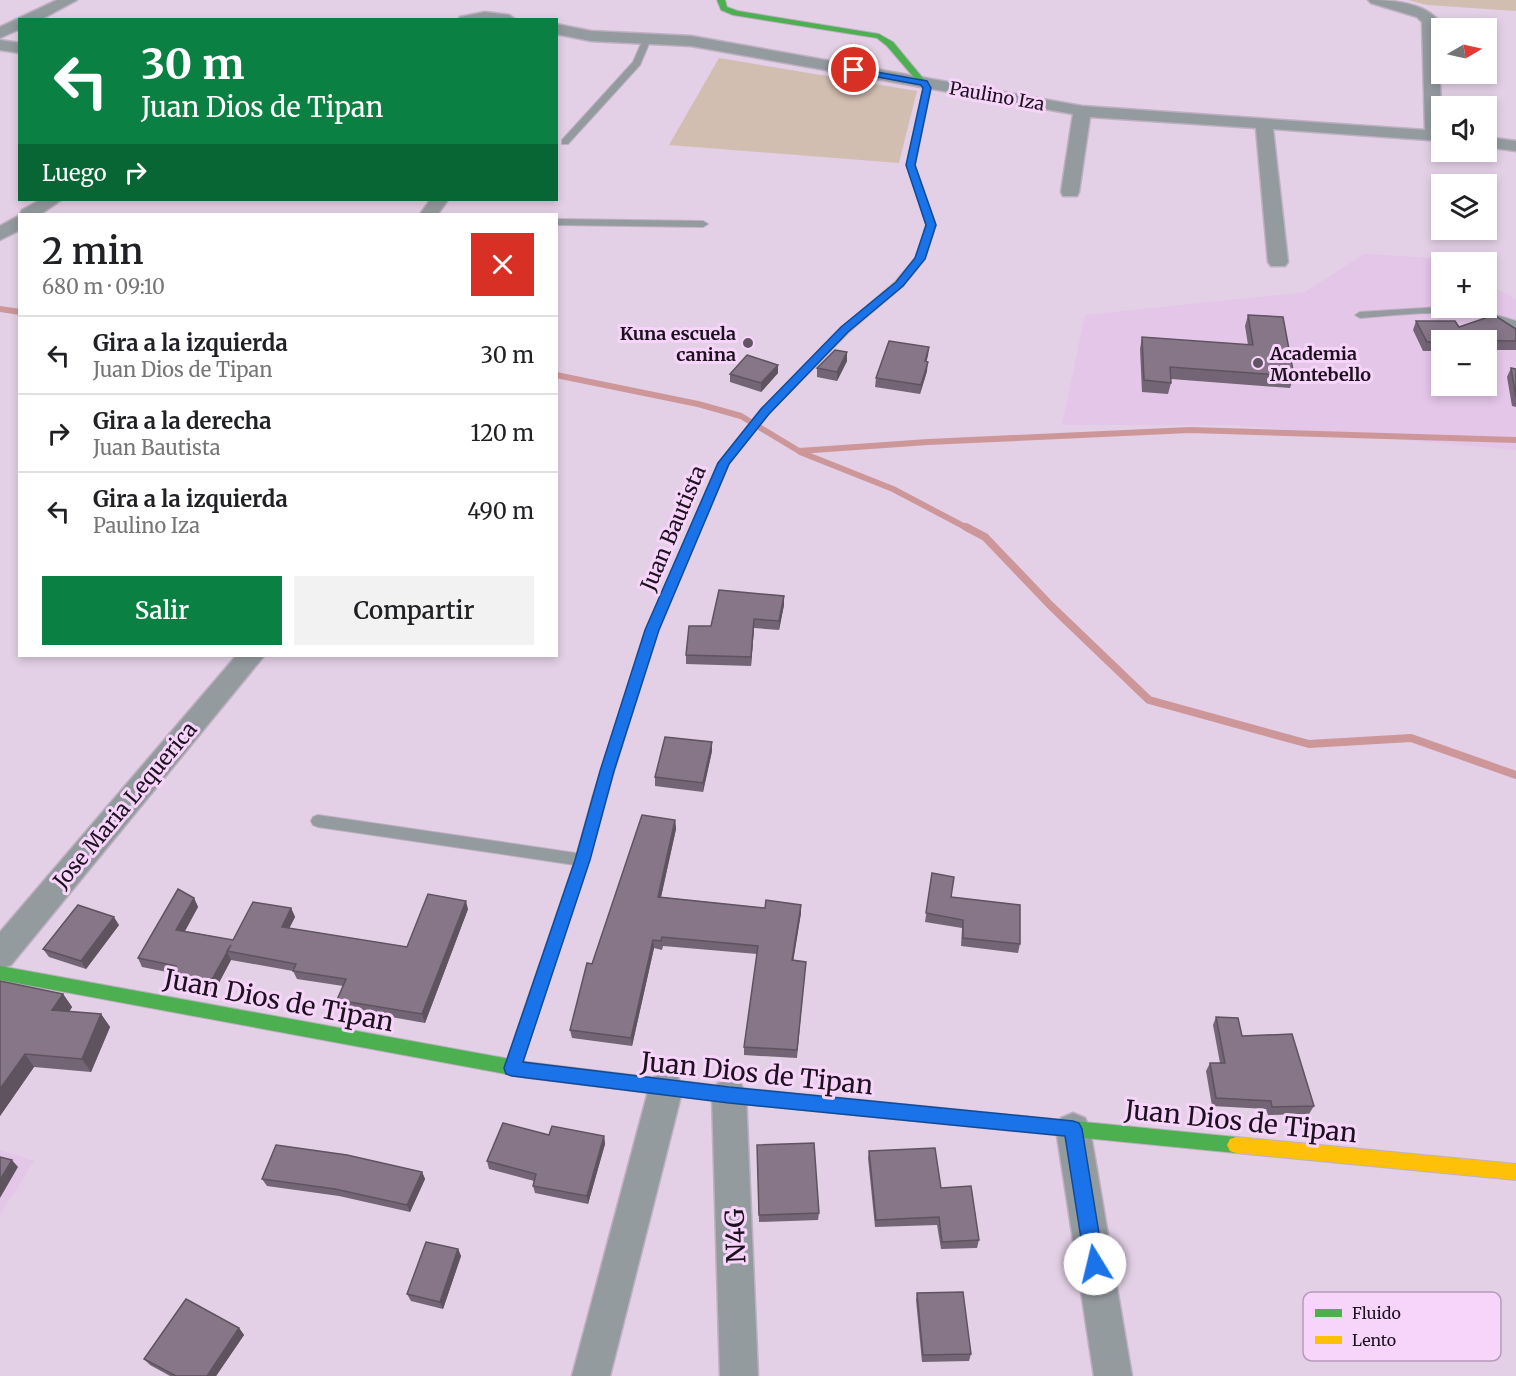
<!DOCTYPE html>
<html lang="es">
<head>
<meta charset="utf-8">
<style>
	:root { --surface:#fff; --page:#f2f2f2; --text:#202124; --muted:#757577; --line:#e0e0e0; --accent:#0b8043 }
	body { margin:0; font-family:Merriweather,serif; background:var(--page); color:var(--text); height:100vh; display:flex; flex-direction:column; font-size:22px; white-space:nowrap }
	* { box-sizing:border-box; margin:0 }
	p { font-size:20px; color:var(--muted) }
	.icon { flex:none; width:33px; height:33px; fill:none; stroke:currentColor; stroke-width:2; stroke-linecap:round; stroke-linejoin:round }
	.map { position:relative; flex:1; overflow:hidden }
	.drawer { position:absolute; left:18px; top:213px; width:540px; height:444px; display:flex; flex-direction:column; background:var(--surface); border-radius:0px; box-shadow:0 3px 9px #0003 }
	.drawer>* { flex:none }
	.hud { position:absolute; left:18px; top:18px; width:540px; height:183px; border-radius:0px; box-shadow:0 3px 9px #0003; background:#0b8043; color:#fff; overflow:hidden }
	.needle { width:39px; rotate:81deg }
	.fabs { position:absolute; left:1431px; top:18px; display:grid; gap:12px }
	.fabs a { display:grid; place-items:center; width:66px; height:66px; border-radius:0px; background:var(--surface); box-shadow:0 3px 9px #0003; font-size:30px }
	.pin { position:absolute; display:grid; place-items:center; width:51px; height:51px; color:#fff; margin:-26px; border:3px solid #fff; border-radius:50%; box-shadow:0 2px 6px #0007 }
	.me { position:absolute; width:66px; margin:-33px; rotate:351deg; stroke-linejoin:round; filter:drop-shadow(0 0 4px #0008) }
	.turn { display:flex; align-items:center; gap:21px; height:126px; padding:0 24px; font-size:27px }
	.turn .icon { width:78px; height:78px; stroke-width:2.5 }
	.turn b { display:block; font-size:42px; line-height:51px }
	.then { display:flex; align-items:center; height:57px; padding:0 24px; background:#0003; gap:12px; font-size:22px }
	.round { display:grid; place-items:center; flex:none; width:63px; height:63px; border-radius:0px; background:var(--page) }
	.headline { display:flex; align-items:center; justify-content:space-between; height:102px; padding:0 24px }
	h1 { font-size:36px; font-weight:600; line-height:45px }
	.action { display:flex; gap:12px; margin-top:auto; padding:12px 24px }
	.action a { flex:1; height:69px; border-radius:0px; background:var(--accent); color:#fff; font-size:24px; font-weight:600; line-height:69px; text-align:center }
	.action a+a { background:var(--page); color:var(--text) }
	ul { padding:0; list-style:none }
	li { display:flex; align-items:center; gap:18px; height:78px; padding:0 24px; border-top:2px solid var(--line) }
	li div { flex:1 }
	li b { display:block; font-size:22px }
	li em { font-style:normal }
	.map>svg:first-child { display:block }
</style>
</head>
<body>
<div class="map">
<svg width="1516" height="1376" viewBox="0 0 1516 1376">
	<rect width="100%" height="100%" fill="#e3d0e6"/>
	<!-- built -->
	<g fill="#e4c6e8" fill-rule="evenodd">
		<path d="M1364,254L1435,258L1443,262H1442V308H1486L1487,284L1516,299V450L1233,425H1062L1085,315L1305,292ZM1442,340H1486V386H1442Z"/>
		<polygon points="0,1150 34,1161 0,1214"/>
	</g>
	<!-- green -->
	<g fill="#d2bdb1">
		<polygon points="1408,0 1516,0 1516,11 1427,5"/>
		<polygon points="719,58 917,91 899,163 669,145"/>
	</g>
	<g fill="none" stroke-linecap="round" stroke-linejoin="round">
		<!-- stream-far1 -->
		<g stroke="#cd979a" stroke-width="6">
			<polyline points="0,309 20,312"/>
			<polyline points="556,375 698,404 741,416 799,451 928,442 1190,430 1516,440"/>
			<polyline points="800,452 893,489 969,529"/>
		</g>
		<!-- stream -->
		<polyline stroke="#cd979a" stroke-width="8" points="966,527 985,537 1051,606 1149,700 1309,744 1411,738 1516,775"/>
		<defs>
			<g id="lane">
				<polygon points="644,37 651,39 640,65 568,144 562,144 562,140 633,62"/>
				<polygon points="556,219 703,221 708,224 703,227 556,225"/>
				<path d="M1440,307C1466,309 1491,312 1516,321V328C1504,325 1493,319 1481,317C1441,309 1400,315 1360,318L1355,315L1360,312Z"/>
				<polygon points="318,815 582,854 587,856 589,860 587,864 582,866 318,827 313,825 311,821 313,817"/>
			</g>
			<g id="street">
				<polygon points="57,0 77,0 40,20 20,20 20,29 0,38 0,27"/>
				<path d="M1368,0C1390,0 1423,2 1438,20L1442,141L1273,129L1288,262L1285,266H1271L1268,262L1256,128L1090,117L1079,192L1077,196H1063L1061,192L1073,114L691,46L591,41L556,34V24L591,31L691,36L1082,106L1425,130L1422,22L1417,17L1371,3Z"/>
				<polygon points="485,12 509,15 516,20 458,20 460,17"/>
				<polygon points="0,40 20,43 20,53 0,50"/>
				<polygon points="1486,137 1516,141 1516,151 1486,147"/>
				<polygon points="40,200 61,200 41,214 20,214 22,210"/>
				<polygon points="430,200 448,200 438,214 420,214"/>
				<polygon points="20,215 20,230 0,240 0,226"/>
				<polygon points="236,656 264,656 11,965 0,969 0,932"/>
				<polygon points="666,1072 678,1077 683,1088 610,1376 572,1376 649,1088 654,1077"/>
				<polygon points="729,1079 741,1084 746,1095 758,1376 720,1376 712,1095 717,1084"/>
				<polygon points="1073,1113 1085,1118 1090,1129 1132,1376 1094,1376 1056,1129 1061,1118"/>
			</g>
			<g id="fast">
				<polygon points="717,0 725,0 727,7 738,11 879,34 893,42 931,88 915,165 936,225 932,233 924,231 926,225 907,165 923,88 887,46 877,38 733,15 721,10"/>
				<polygon points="787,386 791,387 791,391 769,413 729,464 658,630 606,798 604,802 594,802 592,798 646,630 718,463 761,409 783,387"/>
				<polygon points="0,966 527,1062 533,1065 535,1070 533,1075 527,1078 0,980"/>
				<polygon points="731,1087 1236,1137 1242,1139 1245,1145 1242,1151 1236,1153 731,1103 725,1101 722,1095 725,1089"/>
			</g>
			<g id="slow">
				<polygon points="926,229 934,231 925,259 903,286 849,332 791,391 783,391 783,387 841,328 895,282 915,258"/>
				<polygon points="599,792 604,794 606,798 589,860 522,1064 527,1062 731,1087 737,1089 740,1095 737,1101 731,1103 527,1078 521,1075 519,1071 512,1076 506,1073 504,1068 575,860 592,798 594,794"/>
				<polygon points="1236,1137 1516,1164 1516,1180 1236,1153 1230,1151 1227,1145 1230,1139"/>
			</g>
		</defs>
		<!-- lane casing -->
		<use href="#lane" stroke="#beafc1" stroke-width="2"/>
		<!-- street casing -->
		<use href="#street" stroke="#beafc1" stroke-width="3"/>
		<!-- fast casing -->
		<use href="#fast" stroke="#beafc1" stroke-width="2"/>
		<!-- slow casing -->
		<use href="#slow" stroke="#beafc1" stroke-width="2"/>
		<!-- lane -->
		<use href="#lane" fill="#949b9f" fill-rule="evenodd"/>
		<!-- street -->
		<use href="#street" fill="#949b9f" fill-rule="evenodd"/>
		<!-- fast -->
		<use href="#fast" fill="#4caf50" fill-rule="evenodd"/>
		<!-- slow -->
		<use href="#slow" fill="#ffc107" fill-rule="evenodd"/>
	</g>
	<!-- wall -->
	<g fill="#736575">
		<polygon points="1248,315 1294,376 1290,388 1171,379 1171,383 1168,394 1142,392 1140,349 1142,337 1248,345 1245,326"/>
		<polygon points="1416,321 1459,327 1516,329 1516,350 1486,350 1486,340 1442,340 1442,351 1423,351 1413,330"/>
		<polygon points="929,347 926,362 927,371 920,394 875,387 876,378"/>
		<polygon points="847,352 847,361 837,381 817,377 817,368"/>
		<polygon points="1511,368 1516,369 1516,407 1512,406 1507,377"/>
		<polygon points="778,373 761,392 730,382 730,374"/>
		<polygon points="784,596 784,605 779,630 754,628 751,666 686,664 686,655 711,626"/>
		<polygon points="712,742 712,751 703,792 655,786 655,777"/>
		<polygon points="675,820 676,829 661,897 765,908 801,905 801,913 793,960 805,970 797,1058 744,1055 744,1047 757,954 663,946 662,950 654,948 632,1046 572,1038 570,1030 592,964"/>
		<polygon points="932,873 951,897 1020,944 1018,953 961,946 962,928 925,922"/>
		<polygon points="194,898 198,907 185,931 233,940 291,908 295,917 289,928 407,947 468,909 425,1023 340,1008 337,1000 343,986 297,979 293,971 231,960 214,992 176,983 171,975 172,973 142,967 138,958"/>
		<polygon points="119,925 86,969 49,957 43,949"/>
		<polygon points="0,981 63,994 72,1007 69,1012 101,1014 110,1027 91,1072 34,1067 0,1116"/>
		<polygon points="1216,1017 1242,1036 1314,1106 1309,1114 1268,1115 1266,1109 1212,1106 1206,1071 1210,1063 1220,1063 1213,1025"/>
		<polygon points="549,1135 604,1136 605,1144 588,1204 535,1193 533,1186 534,1181 489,1169 487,1161"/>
		<polygon points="757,1145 819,1213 818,1220 759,1222"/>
		<polygon points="869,1151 941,1188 979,1240 977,1248 941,1249 937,1225 875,1227 868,1158"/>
		<polygon points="422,1172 425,1179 410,1212 339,1196 267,1186 262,1179"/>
		<polygon points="458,1249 461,1256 443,1309 411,1301 407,1294"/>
		<polygon points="917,1293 971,1354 969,1361 922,1362 916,1300"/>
		<polygon points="239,1328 244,1335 216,1376 170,1376 150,1365 144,1359"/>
	</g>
	<!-- shaded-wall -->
	<g fill="#5e535f">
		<polygon points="929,347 928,356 924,370 925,361"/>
		<polygon points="847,352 847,361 837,381 837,372"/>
		<polygon points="928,362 927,371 920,394 921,385"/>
		<polygon points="778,365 778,373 761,392 761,383"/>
		<polygon points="784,596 784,605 779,630 779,621"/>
		<polygon points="754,619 754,628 751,666 751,657"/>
		<polygon points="712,742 712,751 703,792 703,783"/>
		<polygon points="675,820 676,829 659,906 658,897"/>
		<polygon points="194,898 198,907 181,938 176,930"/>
		<polygon points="466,901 468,909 425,1023 422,1014"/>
		<polygon points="801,905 801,913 792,969 792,960"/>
		<polygon points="291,908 295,917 286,935 282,927"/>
		<polygon points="114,917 119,925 86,969 81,961"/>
		<polygon points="653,940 654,948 632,1046 631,1038"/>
		<polygon points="231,945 227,951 231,960 214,992 210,983"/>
		<polygon points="63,994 72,1007 61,1024 52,1010"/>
		<polygon points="101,1014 110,1027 91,1072 82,1059"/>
		<polygon points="25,1054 34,1067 0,1116 0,1089"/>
		<polygon points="604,1136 605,1144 588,1204 587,1196"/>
		<polygon points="12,1160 18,1167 0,1198 0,1180"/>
		<polygon points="422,1172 425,1179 410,1212 407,1205"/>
		<polygon points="458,1249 461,1256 443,1309 440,1302"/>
		<polygon points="239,1328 244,1335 216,1376 207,1376"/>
	</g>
	<!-- building -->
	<g fill="#867688" stroke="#5e535f" stroke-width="1.5">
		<polygon points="1248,315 1283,317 1294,376 1170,367 1171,383 1144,380 1142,337 1253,345"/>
		<polygon points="1494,315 1516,329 1516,341 1442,340 1442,342 1427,342 1416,321 1455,321 1459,327"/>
		<polygon points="889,341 929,347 925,361 928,362 921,385 876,378"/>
		<polygon points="835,350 847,352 837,372 817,368"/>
		<polygon points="747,355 778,365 761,383 730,374"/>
		<polygon points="1511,368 1516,369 1516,397"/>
		<polygon points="719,590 784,596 779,621 754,619 751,657 686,655 689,626 711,626"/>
		<polygon points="665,737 712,742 703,783 655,777"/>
		<polygon points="642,815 675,820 658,897 765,908 766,900 801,905 792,960 806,962 797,1050 744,1047 758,946 662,937 661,941 653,940 631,1038 570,1030 587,963 592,964"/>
		<polygon points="932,873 954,877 951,897 1020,905 1020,944 963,938 963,920 926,913"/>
		<polygon points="178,889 194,898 176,930 233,940 253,902 291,908 282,927 407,947 428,894 466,901 422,1014 337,1000 346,979 293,971 296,964 227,951 231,945 210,983 171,975 176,966 138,958"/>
		<polygon points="78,905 114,917 81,961 43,949"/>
		<polygon points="0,981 63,994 52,1010 101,1014 82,1059 25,1054 0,1089"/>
		<polygon points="1216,1017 1238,1018 1242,1036 1292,1034 1314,1106 1272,1107 1271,1101 1216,1098 1210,1063 1225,1063"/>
		<polygon points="503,1123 549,1135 552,1126 604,1136 587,1196 533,1186 536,1174 487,1161"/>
		<polygon points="814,1143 819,1213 759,1215 757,1145"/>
		<polygon points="276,1145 347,1155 422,1172 407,1205 335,1189 262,1179"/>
		<polygon points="935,1148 941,1188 971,1186 979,1240 942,1242 939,1217 876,1220 869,1151"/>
		<polygon points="0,1157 12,1160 0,1180"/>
		<polygon points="426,1242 458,1249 440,1302 407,1294"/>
		<polygon points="963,1292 971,1354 923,1355 917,1293"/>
		<polygon points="186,1299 239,1328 207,1376 176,1376 144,1359"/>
	</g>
	<!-- route -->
	<polygon fill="#1a73e8" stroke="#114b97" stroke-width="1.5" points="854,68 927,81 931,88 915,165 936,225 925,259 903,286 848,332 769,414 729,464 659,630 614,771 590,860 523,1062 729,1087 1073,1121 1079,1123 1082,1129 1104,1264 1101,1270 1095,1273 1088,1270 1085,1264 1065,1136 729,1103 512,1076 506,1074 504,1068 575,860 600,771 645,630 718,463 761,409 841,327 896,282 915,258 926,225 906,165 923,88 921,85 851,72 850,70"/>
	<!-- markers -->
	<g fill="#625465" stroke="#f7d5fb" stroke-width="2">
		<circle cx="748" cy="343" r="6"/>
		<circle cx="1258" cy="363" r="6"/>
	</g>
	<g text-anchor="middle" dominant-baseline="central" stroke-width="6" stroke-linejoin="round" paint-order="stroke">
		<!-- far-street labels -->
		<g font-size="18" fill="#1d111f" stroke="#f7d5fb">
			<text transform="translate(997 96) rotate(10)">Paulino Iza</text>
		</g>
		<!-- far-poi labels -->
		<g font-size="18" font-weight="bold" fill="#1d111f" stroke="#f7d5fb" text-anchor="end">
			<text x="736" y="333">Kuna escuela<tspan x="736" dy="21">canina</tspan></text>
			<text x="1270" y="353" text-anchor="start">Academia<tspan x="1270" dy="21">Montebello</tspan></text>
		</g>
		<!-- street labels -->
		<g font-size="21" fill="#1d111f" stroke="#f7d5fb">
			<text transform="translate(673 528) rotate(-67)">Juan Bautista</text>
			<text transform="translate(125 805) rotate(-50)">Jose Maria Lequerica</text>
		</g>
		<!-- near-street labels -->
		<g font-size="26" fill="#1d111f" stroke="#f7d5fb">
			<text transform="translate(279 1000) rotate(11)">Juan Dios de Tipan</text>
			<text transform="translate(757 1073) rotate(6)">Juan Dios de Tipan</text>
			<text transform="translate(1241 1121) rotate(6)">Juan Dios de Tipan</text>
			<text transform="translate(735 1236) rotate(-92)">N4G</text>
		</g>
	</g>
	<!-- legend -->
	<rect x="1303" y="1292" width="198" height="69" rx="9" fill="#f7d5fb" stroke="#b69ab9" stroke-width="1.5"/>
	<rect x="1315" y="1309" width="27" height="8" fill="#4caf50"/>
	<rect x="1315" y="1336" width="27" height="8" fill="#ffc107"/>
	<g font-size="16" fill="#1d111f">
		<text x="1352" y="1319">Fluido</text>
		<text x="1352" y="1346">Lento</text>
	</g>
</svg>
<div class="fabs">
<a><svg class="needle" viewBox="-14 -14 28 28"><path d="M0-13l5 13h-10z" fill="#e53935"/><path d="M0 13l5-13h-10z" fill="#757577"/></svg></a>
<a><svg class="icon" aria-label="sound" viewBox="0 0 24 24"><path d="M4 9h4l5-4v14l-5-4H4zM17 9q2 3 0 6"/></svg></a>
<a><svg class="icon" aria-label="layers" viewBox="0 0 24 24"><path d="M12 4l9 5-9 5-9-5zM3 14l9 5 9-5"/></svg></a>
<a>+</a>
<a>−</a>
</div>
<div class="pin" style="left:854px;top:70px;background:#d93025"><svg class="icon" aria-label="arrive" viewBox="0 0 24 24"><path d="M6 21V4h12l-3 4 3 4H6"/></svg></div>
<svg class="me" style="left:1095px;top:1264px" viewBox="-20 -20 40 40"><circle r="19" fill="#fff"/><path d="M0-13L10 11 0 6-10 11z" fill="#1a73e8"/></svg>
<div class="hud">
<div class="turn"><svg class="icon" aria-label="left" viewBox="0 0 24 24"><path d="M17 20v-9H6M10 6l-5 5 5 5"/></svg><div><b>30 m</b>Juan Dios de Tipan</div></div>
<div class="then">Luego<svg class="icon" aria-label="right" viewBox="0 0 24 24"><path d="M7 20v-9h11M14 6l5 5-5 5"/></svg></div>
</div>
<section class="drawer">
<div class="headline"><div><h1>2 min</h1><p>680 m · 09:10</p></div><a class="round" style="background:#d93025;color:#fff"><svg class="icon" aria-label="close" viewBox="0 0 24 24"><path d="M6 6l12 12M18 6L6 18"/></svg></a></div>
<ul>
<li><svg class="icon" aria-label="left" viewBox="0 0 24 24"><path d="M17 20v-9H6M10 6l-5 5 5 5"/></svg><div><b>Gira a la izquierda</b><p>Juan Dios de Tipan</p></div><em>30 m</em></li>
<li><svg class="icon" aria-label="right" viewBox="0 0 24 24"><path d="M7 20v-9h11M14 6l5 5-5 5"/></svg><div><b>Gira a la derecha</b><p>Juan Bautista</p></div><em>120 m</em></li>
<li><svg class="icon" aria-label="left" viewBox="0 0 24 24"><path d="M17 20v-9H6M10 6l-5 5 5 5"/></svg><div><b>Gira a la izquierda</b><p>Paulino Iza</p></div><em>490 m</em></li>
</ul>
<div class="action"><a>Salir</a><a>Compartir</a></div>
</section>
</div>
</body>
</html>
